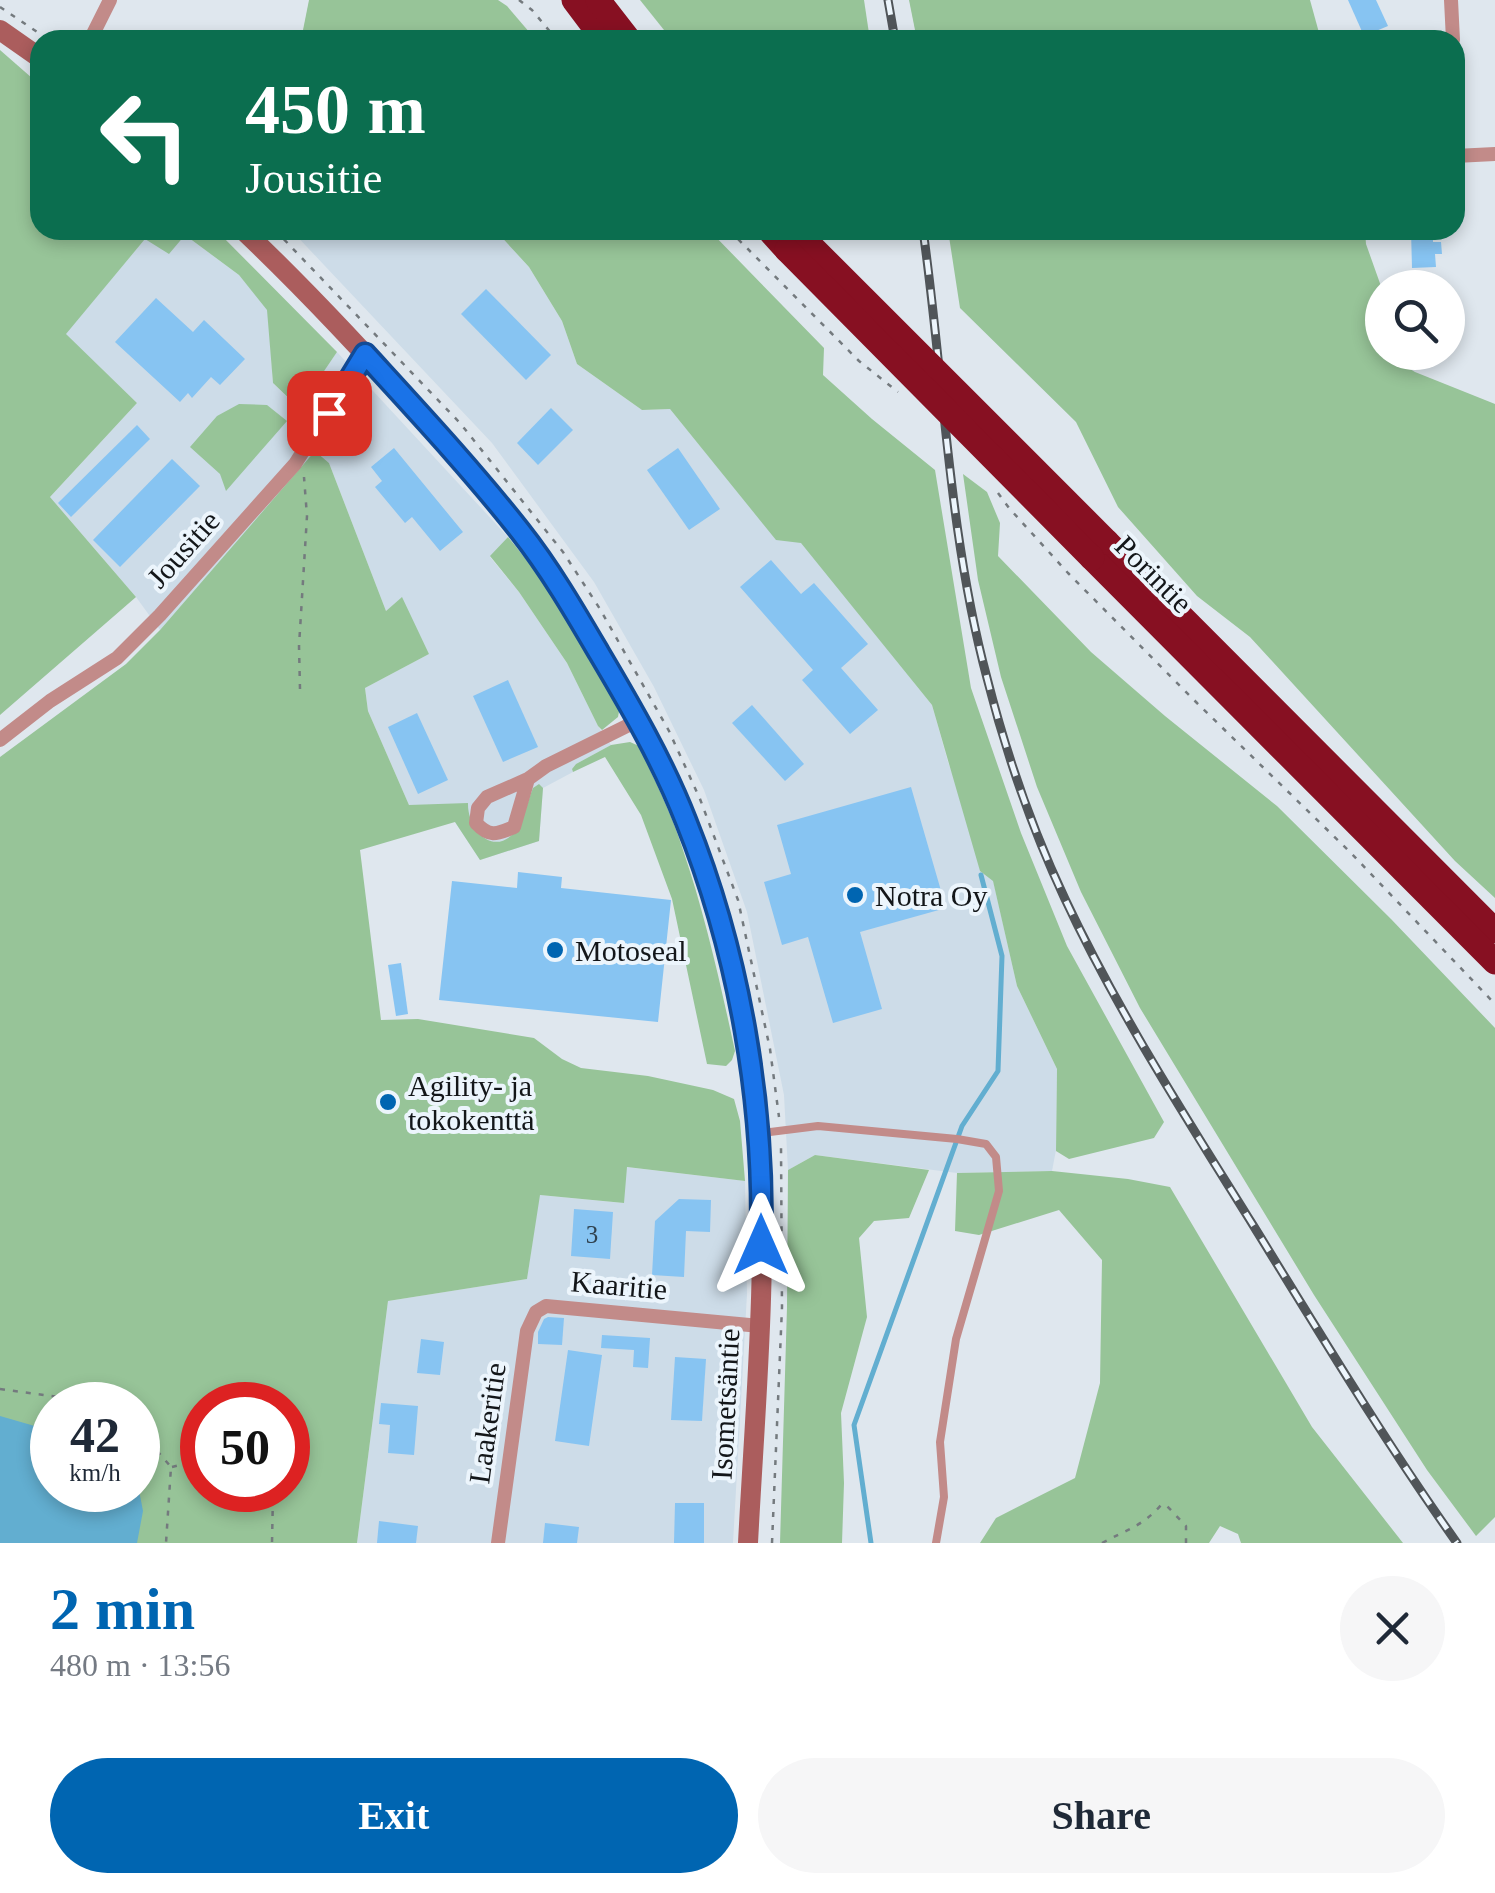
<!DOCTYPE html>
<html lang="en">
<head>
<meta charset="utf-8">
<style>
	:root { --surface:#fff; --page:#f6f6f7; --text:#1f2937; --muted:#747a83; --accent:#0065b1 }
	body { margin:0; font-family:"Times New Roman",serif; background:var(--page); color:var(--text); height:100vh; display:flex; flex-direction:column; font-size:38px; white-space:nowrap }
	* { box-sizing:border-box; margin:0 }
	p { font-size:32px; color:var(--muted) }
	.icon { flex:none; width:55px; height:55px; fill:none; stroke:currentColor; stroke-width:2; stroke-linecap:round; stroke-linejoin:round }
	.map { position:relative; height:1543px; overflow:hidden }
	.sheet { display:flex; flex-direction:column; background:var(--surface); flex:1 }
	.sheet>* { flex:none }
	.banner { position:absolute; left:30px; top:30px; width:1435px; height:210px; border-radius:30px; box-shadow:0 5px 15px #0003; background:#0b6e4f; color:#fff; overflow:hidden }
	.tools { position:absolute; left:1365px; top:270px; display:grid; gap:20px }
	.tools a { display:grid; place-items:center; width:100px; height:100px; border-radius:50%; background:var(--surface); box-shadow:0 5px 15px #0003; font-size:50px }
	.speed { position:absolute; left:30px; top:1382px; display:flex; gap:20px; font-size:50px; font-weight:700; text-align:center }
	.speed>* { display:grid; place-content:center; width:130px; height:130px; border-radius:50%; background:var(--surface); box-shadow:0 5px 15px #0003; line-height:1 }
	.speed small { font-size:25px; font-weight:400 }
	.speed .limit { border:15px solid #d22; background:#fff; color:#111 }
	.pin { position:absolute; display:grid; place-items:center; width:85px; height:85px; color:#fff; margin:-42px; border-radius:20px; box-shadow:0 5px 15px #0006 }
	.me { position:absolute; width:110px; margin:-55px; rotate:0deg; stroke-linejoin:round; filter:drop-shadow(0 0 8px #0008) }
	.turn { display:flex; align-items:center; gap:35px; height:210px; padding:0 50px; font-size:45px }
	.turn .icon { width:130px; height:130px; stroke-width:2.5 }
	.turn b { display:block; font-size:70px; line-height:85px }
	.round { display:grid; place-items:center; flex:none; width:105px; height:105px; border-radius:52px; background:var(--page) }
	.headline { display:flex; align-items:center; justify-content:space-between; height:170px; padding:0 50px }
	h1 { font-size:60px; font-weight:700; line-height:75px; color:var(--accent) }
	.cta { display:flex; gap:20px; margin-top:auto; padding:20px 50px }
	.cta a { flex:1; height:115px; border-radius:60px; background:var(--accent); color:#fff; font-size:40px; font-weight:700; line-height:115px; text-align:center }
	.cta a+a { background:var(--page); color:var(--text) }
	.map>svg:first-child { display:block }
</style>
</head>
<body>
<div class="map">
<svg width="1495" height="1543" viewBox="0 0 1495 1543">
	<rect width="100%" height="100%" fill="#dfe7ee"/>
	<!-- built -->
	<g fill="#cddce8">
		<polygon points="291,230 495,230 529,267 562,321 577,364 642,410 670,409 776,539 801,542 932,705 948,762 993,880 1017,986 1057,1069 1056,1150 1052,1171 957,1173 815,1155 788,1170 784,1095 747,912 704,790 654,687 594,582 492,443"/>
		<polygon points="185,235 239,275 268,310 273,383 298,408 337,352 508,537 490,557 519,592 567,663 598,726 611,745 576,764 572,769 573,772 543,788 539,841 480,860 455,822 409,805 368,711 365,688 429,654 401,598 386,611 329,463 316,451 160,630 136,597 50,497 137,403 65,334 145,239"/>
		<polygon points="626,1167 745,1181 747,1294 733,1543 357,1543 388,1301 527,1279 539,1195 623,1203"/>
	</g>
	<!-- green -->
	<g fill="#97c498" fill-rule="evenodd">
		<polygon points="309,0 498,0 507,6 536,40 301,40"/>
		<polygon points="640,0 864,0 870,40 672,40"/>
		<polygon points="909,0 1310,0 1321,40 917,40"/>
		<polygon points="0,50 40,85 40,230 216,230 337,352 299,408 273,383 267,310 239,275 185,235 169,254 145,239 66,334 137,403 50,497 136,597 0,715"/>
		<polygon points="495,230 709,230 824,348 823,375 872,419 935,470 971,688 1021,833 1067,946 1164,1122 1154,1138 1069,1159 1056,1151 1057,1069 1017,986 993,881 980,871 932,705 801,543 776,540 670,409 642,410 577,364 562,321 529,267"/>
		<polygon points="948,230 1365,230 1366,244 1382,289 1382,352 1415,372 1495,404 1495,898 1455,861 1250,637 1197,596 1118,507 1076,422 960,308"/>
		<polygon points="239,404 267,405 287,421 226,491 220,474 190,447 217,416"/>
		<path d="M315,451L329,463L386,611L402,597L429,654L365,688L368,711L409,805L468,803C467,827 491,857 514,833C524,822 527,802 533,788L539,784L543,788L539,841L480,860L455,822L360,850L381,1020L418,1019L534,1038L562,1059L581,1068L648,1076L713,1090L734,1099L740,1121L745,1181L627,1167L624,1203L540,1195L527,1279L388,1301L357,1543H0V757L126,664L160,630ZM52,1405H138V1490H52ZM202,1405H288V1490H202Z"/>
		<polygon points="963,474 987,492 1000,523 998,556 1091,652 1165,716 1277,806 1391,919 1495,1028 1495,1517 1476,1536 1427,1470 1314,1295 1140,1008 1081,892 1037,787 1001,677 978,580"/>
		<path d="M508,537C551,589 591,645 620,706L618,717L602,730L598,726L567,663L519,592L490,556Z"/>
		<path d="M630,742L639,746C654,779 671,812 682,847C705,914 720,982 735,1051L732,1060L726,1066L707,1064L672,899L641,815L605,757L573,772L572,769L576,764L611,745Z"/>
		<polygon points="815,1155 929,1170 909,1218 874,1221 859,1238 867,1317 841,1413 844,1483 842,1543 780,1543 787,1307 788,1170"/>
		<polygon points="1052,1171 1128,1179 1170,1187 1312,1427 1403,1543 1241,1543 1238,1534 1220,1526 1209,1543 980,1543 996,1518 1075,1478 1100,1383 1102,1260 1059,1210 979,1235 955,1231 957,1173"/>
	</g>
	<!-- water -->
	<polygon fill="#62aed0" points="0,1416 52,1431 52,1490 138,1490 138,1485 143,1511 137,1543 0,1543"/>
	<g fill="none" stroke-linecap="round" stroke-linejoin="round">
		<!-- stream -->
		<polyline stroke="#62aed0" stroke-width="5" points="871,1543 854,1425 962,1126 998,1071 1002,956 981,875"/>
	</g>
	<!-- building -->
	<g fill="#87c4f2">
		<polygon points="1348,0 1376,0 1388,26 1364,36"/>
		<polygon points="1411,230 1433,230 1433,242 1441,242 1442,254 1435,254 1436,267 1412,268"/>
		<polygon points="486,289 551,355 526,380 461,314"/>
		<polygon points="156,298 193,332 204,320 245,359 220,385 211,377 192,398 188,393 180,402 115,342"/>
		<polygon points="551,408 573,430 538,465 517,443"/>
		<polygon points="137,425 150,439 71,517 58,503"/>
		<polygon points="394,448 463,532 440,551 412,517 405,523 375,487 382,481 371,467"/>
		<polygon points="678,448 720,509 689,530 647,470"/>
		<polygon points="172,459 200,486 120,567 93,540"/>
		<polygon points="771,560 801,594 814,583 868,644 841,668 878,710 850,734 802,680 813,670 740,587"/>
		<polygon points="508,680 538,747 503,762 473,696"/>
		<polygon points="752,705 804,764 785,781 732,723"/>
		<polygon points="417,713 448,780 418,794 388,727"/>
		<polygon points="911,787 946,908 860,932 882,1009 833,1023 808,937 782,945 764,882 791,874 777,825"/>
		<polygon points="518,872 562,877 561,888 671,900 658,1022 439,1000 452,881 517,888"/>
		<polygon points="401,963 408,1014 396,1016 388,965"/>
		<polygon points="679,1199 711,1200 710,1232 686,1231 684,1277 652,1275 655,1221"/>
		<polygon points="574,1209 613,1212 610,1259 571,1256"/>
		<polygon points="548,1317 564,1318 562,1345 538,1344 538,1332 544,1319"/>
		<polygon points="602,1335 650,1338 648,1368 633,1367 634,1350 601,1348"/>
		<polygon points="421,1339 444,1342 440,1375 417,1373"/>
		<polygon points="568,1350 602,1355 589,1446 555,1441"/>
		<polygon points="675,1357 706,1359 702,1421 671,1420"/>
		<polygon points="381,1403 418,1406 414,1455 388,1453 390,1425 379,1424"/>
		<polygon points="675,1503 704,1503 704,1543 674,1543"/>
		<polygon points="379,1521 418,1526 416,1543 377,1543"/>
		<polygon points="545,1523 579,1527 577,1543 543,1543"/>
	</g>
	<g fill="none" stroke-linecap="round" stroke-linejoin="round">
		<!-- path -->
		<g stroke="#747a7e" stroke-width="2.5" stroke-dasharray="5 8" stroke-linecap="butt">
			<polyline points="519,0 532,10 557,40"/>
			<polyline points="0,7 49,40"/>
			<polyline points="275,230 460,423 563,552 600,609 669,731 700,799 738,900 770,1049 779,1117"/>
			<polyline points="729,230 859,361 898,392"/>
			<polyline points="998,493 1009,508 1068,573 1197,703 1350,852 1495,1004"/>
			<polyline points="300,689 299,646 307,516 304,477"/>
			<polyline points="0,1389 74,1399 83,1405"/>
			<polyline points="138,1434 146,1438 171,1467 166,1543"/>
			<polyline points="172,1467 202,1459"/>
			<polyline points="265,1490 273,1494 272,1543"/>
			<polyline points="772,1543 782,1307 781,1145"/>
			<path d="M1102,1543C1126,1530 1143,1526 1161,1505H1166L1186,1526V1543"/>
		</g>
		<!-- lane -->
		<polyline stroke="#c28b89" stroke-width="8" points="762,1133 818,1126 957,1139 986,1144 996,1157 999,1191 956,1339 940,1442 944,1497 936,1543"/>
		<!-- street -->
		<g stroke="#c28b89" stroke-width="14">
			<polyline points="1451,0 1453,40"/>
			<polyline points="90,40 110,0"/>
			<polyline points="1455,156 1495,154"/>
			<polyline points="0,740 50,701 117,658 160,615 295,464 365,354"/>
			<path d="M528,779L514,827C497,834 490,838 476,823L478,808L487,797L528,779L546,766L639,720"/>
			<polyline points="498,1543 527,1331 536,1312 546,1306 760,1326"/>
		</g>
		<!-- secondary -->
		<g stroke="#ab5d5d" stroke-width="20">
			<polyline points="0,30 40,58"/>
			<path d="M243,230C305,289 364,352 421,416C456,455 494,494 524,537C587,624 644,719 685,819C698,851 708,886 718,920C738,989 754,1062 759,1135C768,1270 755,1408 748,1543"/>
		</g>
		<!-- highway -->
		<g stroke="#871022" stroke-width="25">
			<polyline points="574,0 604,40"/>
			<polyline points="598,0 629,40"/>
			<polyline points="769,230 787,250"/>
			<polyline points="1107,542 1495,931"/>
			<polyline points="1092,558 1495,962"/>
		</g>
		<defs>
			<g id="rail">
				<polyline points="888,0 895,40"/>
				<path d="M923,230C944,379 948,532 987,678C1006,753 1032,829 1065,899C1118,1012 1187,1119 1253,1225C1319,1332 1384,1440 1457,1543"/>
			</g>
		</defs>
		<!-- rail casing -->
		<use href="#rail" stroke="#505559" stroke-width="9"/>
		<!-- rail -->
		<use href="#rail" stroke="#ecf5fc" stroke-width="5" stroke-dasharray="15" stroke-linecap="butt"/>
		<!-- highway-bridge -->
		<g stroke="#871022" stroke-width="25">
			<polyline points="801,236 1107,542"/>
			<polyline points="787,250 1092,558"/>
		</g>
	</g>
	<g fill="none" stroke-linecap="round" stroke-linejoin="round">
		<defs>
			<path id="route" d="M329,413L365,354C418,412 472,470 520,531C550,569 575,612 599,653C631,707 663,762 686,821C739,953 765,1103 761,1245"/>
		</defs>
		<!-- route casing -->
		<use href="#route" stroke="#114b97" stroke-width="25"/>
		<!-- route -->
		<use href="#route" stroke="#1a73e8" stroke-width="18"/>
	</g>
	<!-- markers -->
	<g fill="#0065b1" stroke="#ecf5fc" stroke-width="4">
		<circle cx="855" cy="895" r="10"/>
		<circle cx="555" cy="950" r="10"/>
		<circle cx="388" cy="1102" r="10"/>
	</g>
	<g text-anchor="middle" dominant-baseline="central" stroke-width="8" stroke-linejoin="round" paint-order="stroke">
		<!-- number labels -->
		<g font-size="25" fill="#30424f">
			<text x="592" y="1234">3</text>
		</g>
		<!-- street labels -->
		<g font-size="30" fill="#131619" stroke="#ecf5fc">
			<text transform="translate(183 549) rotate(-48)">Jousitie</text>
			<text transform="translate(1154 574) rotate(45)">Porintie</text>
			<text transform="translate(619 1285) rotate(5)">Kaaritie</text>
			<text transform="translate(725 1404) rotate(-87)">Isometsäntie</text>
			<text transform="translate(487 1423) rotate(-82)">Laakeritie</text>
		</g>
		<!-- poi labels -->
		<g font-size="30" fill="#131619" stroke="#ecf5fc" text-anchor="start">
			<text x="875" y="895">Notra Oy</text>
			<text x="575" y="950">Motoseal</text>
			<text x="408" y="1085">Agility- ja<tspan x="408" dy="34">tokokenttä</tspan></text>
		</g>
	</g>
</svg>
<div class="tools">
<a><svg class="icon" aria-label="search" viewBox="0 0 24 24"><circle cx="10" cy="10" r="6"/><path d="M15 15l6 6"/></svg></a>
</div>
<div class="speed"><div>42<small>km/h</small></div><div class="limit">50</div></div>
<div class="pin" style="left:329px;top:413px;background:#d93025"><svg class="icon" aria-label="arrive" viewBox="0 0 24 24"><path d="M6 21V4h12l-3 4 3 4H6"/></svg></div>
<svg class="me" style="left:761px;top:1245px" viewBox="-20 -20 40 40"><path d="M0-17L14 15 0 8-14 15z" fill="#1a73e8" stroke="#fff" stroke-width="4"/></svg>
<div class="banner">
<div class="turn"><svg class="icon" aria-label="left" viewBox="0 0 24 24"><path d="M17 20v-9H6M10 6l-5 5 5 5"/></svg><div><b>450 m</b>Jousitie</div></div>
</div>
</div>
<section class="sheet">
<div class="headline"><div><h1>2 min</h1><p>480 m · 13:56</p></div><a class="round"><svg class="icon" aria-label="close" viewBox="0 0 24 24"><path d="M6 6l12 12M18 6L6 18"/></svg></a></div>
<div class="cta"><a>Exit</a><a>Share</a></div>
</section>
</body>
</html>
